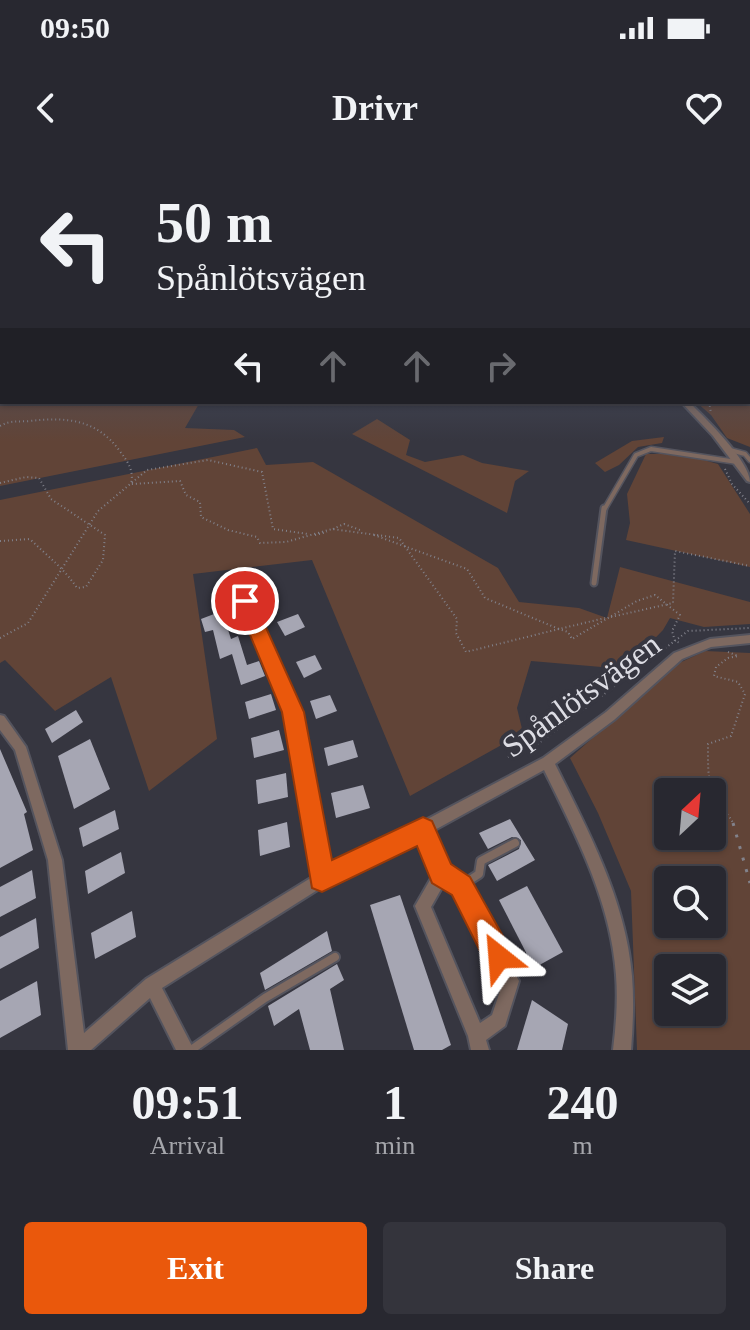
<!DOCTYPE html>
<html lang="en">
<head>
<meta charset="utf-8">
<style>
	:root { --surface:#282830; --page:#34343c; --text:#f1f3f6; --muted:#a5a6ab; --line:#44444c; --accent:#ea580c }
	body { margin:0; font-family:"Times New Roman",serif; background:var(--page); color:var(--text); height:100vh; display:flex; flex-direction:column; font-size:30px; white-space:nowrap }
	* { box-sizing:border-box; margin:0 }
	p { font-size:26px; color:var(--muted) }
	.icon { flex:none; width:44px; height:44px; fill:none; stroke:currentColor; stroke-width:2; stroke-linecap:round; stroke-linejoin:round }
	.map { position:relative; height:890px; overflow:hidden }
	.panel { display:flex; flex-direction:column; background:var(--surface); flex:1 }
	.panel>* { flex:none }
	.banner { position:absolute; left:0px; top:0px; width:750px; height:244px; box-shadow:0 2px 6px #0004,0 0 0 2px var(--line); background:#282830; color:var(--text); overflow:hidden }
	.needle { width:52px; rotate:26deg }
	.buttons { position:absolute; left:654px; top:618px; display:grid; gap:16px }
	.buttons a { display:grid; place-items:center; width:72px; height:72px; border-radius:8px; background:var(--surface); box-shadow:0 2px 6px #0004,0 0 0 2px var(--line); font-size:40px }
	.pin { position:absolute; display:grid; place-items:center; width:68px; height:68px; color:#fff; margin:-34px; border:4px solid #fff; border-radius:50%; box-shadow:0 2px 8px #0007 }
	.me { position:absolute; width:88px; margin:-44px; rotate:332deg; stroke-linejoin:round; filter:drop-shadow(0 0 6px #0008) }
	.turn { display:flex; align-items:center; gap:28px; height:168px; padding:0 24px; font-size:36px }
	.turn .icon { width:104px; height:104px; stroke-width:2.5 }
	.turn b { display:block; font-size:56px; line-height:68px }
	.lanes { display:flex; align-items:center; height:76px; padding:0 24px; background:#0003; justify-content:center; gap:40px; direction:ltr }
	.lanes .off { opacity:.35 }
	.eta { display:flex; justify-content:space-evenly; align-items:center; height:136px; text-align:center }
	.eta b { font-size:48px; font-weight:600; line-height:56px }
	.button { display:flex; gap:16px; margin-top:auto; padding:16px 24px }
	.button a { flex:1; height:92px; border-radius:8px; background:var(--accent); color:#fff; font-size:32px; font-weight:600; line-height:92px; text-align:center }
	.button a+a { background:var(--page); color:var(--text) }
	.status { display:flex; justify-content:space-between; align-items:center; height:56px; padding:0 40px; background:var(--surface); direction:ltr }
	.status svg { height:22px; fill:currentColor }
	header { display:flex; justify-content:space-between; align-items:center; height:104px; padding:0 24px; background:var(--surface); font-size:36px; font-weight:600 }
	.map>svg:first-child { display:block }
</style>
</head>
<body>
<div class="status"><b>09:50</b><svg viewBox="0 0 49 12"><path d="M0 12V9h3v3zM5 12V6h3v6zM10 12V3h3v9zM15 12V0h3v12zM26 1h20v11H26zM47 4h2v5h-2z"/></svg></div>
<header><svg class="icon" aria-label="back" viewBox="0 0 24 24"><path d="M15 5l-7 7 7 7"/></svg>Drivr<svg class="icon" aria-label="heart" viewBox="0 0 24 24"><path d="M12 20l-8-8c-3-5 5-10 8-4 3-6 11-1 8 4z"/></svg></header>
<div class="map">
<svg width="750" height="890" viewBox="0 0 750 890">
	<rect width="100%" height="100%" fill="#363640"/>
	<!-- green -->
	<g fill="#614437" fill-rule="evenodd">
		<polygon points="748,159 750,160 750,287 727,278 711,255 696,242 748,242"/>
		<polygon points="7,242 200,242 185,268 234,270 245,277 0,326 0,245"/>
		<polygon points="377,259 410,280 406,295 425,302 463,295 482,303 529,311 515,321 507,353 352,274"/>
		<polygon points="664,277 662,283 638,287 619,305 605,312 595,303 632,281"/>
		<polygon points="257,288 266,305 313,302 498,408 519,442 579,448 607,458 620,407 750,442 750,464 704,467 670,458 663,470 625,509 531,501 517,548 523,573 410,636 312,400 193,414 217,579 149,631 111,517 55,551 5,500 0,503 0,340"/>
		<polygon points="646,294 682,294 718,304 750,354 750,407 626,380 630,363 627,334"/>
		<path d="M705,491L750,493V890H637L631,731L598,653L570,598L675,505ZM668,632H712V676H668ZM668,720H712V764H668ZM668,808H712V852H668Z"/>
	</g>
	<!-- building -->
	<g fill="#a6a6b3">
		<polygon points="222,451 231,479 238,476 247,505 259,501 265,516 241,525 232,494 220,499 213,470 205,472 201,459"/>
		<polygon points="298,454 305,467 285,476 277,462"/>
		<polygon points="315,495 322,509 304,518 296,502"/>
		<polygon points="271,534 276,550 249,559 245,542"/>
		<polygon points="330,535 337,551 316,559 310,541"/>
		<polygon points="76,550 83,562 52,583 45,569"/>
		<polygon points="279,570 284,590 254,598 251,578"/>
		<polygon points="90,579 110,629 74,649 58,596"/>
		<polygon points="353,580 358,597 328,606 324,588"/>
		<polygon points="0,589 27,652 24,654 33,690 0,708"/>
		<polygon points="286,613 288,637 258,644 256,620"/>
		<polygon points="363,625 370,648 336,658 331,633"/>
		<polygon points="115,650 119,669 83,687 79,668"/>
		<polygon points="510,659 535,700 497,721 488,705 519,689 521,680 512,677 488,689 479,673"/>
		<polygon points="287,662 290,687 260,696 258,670"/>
		<polygon points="121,692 125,713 88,734 85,711"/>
		<polygon points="32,710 36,738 0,757 0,727"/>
		<polygon points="527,726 563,792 534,808 499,740"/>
		<polygon points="400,735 451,885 442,890 414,890 370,745"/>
		<polygon points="132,751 136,777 95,799 91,773"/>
		<polygon points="36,758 39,788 0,809 0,777"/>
		<polygon points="327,771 332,791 265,830 260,813"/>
		<polygon points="337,804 344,820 330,829 344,890 310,890 299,849 274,866 268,846"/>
		<polygon points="37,821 41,855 0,878 0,841"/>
		<polygon points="532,840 568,864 562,890 517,890"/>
	</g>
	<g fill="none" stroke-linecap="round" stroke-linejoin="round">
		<defs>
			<g id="service-far2">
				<polyline points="730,290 745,294 750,300"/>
				<polyline points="604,350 636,295 651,289 737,302"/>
			</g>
			<polyline id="service-far1" points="594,423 604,348"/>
			<g id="service">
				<polyline points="462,725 479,714 481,701 515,683"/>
				<polyline points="191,890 265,838 335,797"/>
			</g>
			<path id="minor" d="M245,437L250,441L299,552L327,709L418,664L543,598L606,552L674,493L710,479L750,475V483L711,487L682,499L614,560L555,604C588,670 626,741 632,816C634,841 633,865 631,890H613C616,865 618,841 616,815C611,742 576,675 544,610L431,672L447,709L466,721L519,821L505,866L486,880L489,890H471L468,876L415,746L434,713L420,678L327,724L162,828L194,890H176L150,838L91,890H68L48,700L15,590L0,570V555L4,556L26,587L62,700L84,873L146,819L314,716L287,552L240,441ZM444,724L456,731L503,822L492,855L480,863L431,747Z"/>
			<path id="tertiary" d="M681,242H689C705,258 750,301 750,322L747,321L713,276Z"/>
		</defs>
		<!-- service-far2 casing -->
		<use href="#service-far2" stroke="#54545e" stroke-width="7"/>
		<!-- service-far1 casing -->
		<use href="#service-far1" stroke="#54545e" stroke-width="9"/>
		<!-- service casing -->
		<use href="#service" stroke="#54545e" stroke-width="12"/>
		<!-- minor casing -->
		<use href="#minor" stroke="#54545e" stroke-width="4"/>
		<!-- tertiary casing -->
		<use href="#tertiary" stroke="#54545e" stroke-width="4"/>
		<!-- path-far1 -->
		<g stroke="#82828b" stroke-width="2" stroke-dasharray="1 3" stroke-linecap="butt">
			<polyline points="709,242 711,253"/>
			<path d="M0,266C10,260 19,262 30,261C66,257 96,259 119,290C128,302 134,310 131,324L180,321L186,335L200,342L201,357L228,370L257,377L260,383L286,382L332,369L399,378L457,459L456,473L466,492L559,469L568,472L572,479L637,441L655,435L680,455L672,471L675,481L680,483"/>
			<polyline points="725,309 732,324 750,344"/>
			<path d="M0,323L26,317L39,318L51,339L105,375L103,400L86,427L77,428C63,407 48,397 30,379L0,381"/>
			<polyline points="333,369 344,364 360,370"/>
			<polyline points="315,375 327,372"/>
			<polyline points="374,375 467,409 485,438 559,469 605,458"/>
			<polyline points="611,457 673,443 675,391 750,406"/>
			<polyline points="0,478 28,463 98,351 147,310 208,300 262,312 273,369 308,374"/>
			<path d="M728,492L738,496L728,498L716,507L714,516L738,522L745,534L731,576L708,584C708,601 707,623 715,638C719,648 729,653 734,665"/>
			<polyline points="508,597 539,583 688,471 750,468"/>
		</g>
		<!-- path -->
		<polyline stroke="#82828b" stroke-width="3" stroke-dasharray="3 9" stroke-linecap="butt" points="733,663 750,723"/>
		<!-- service-far2 -->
		<use href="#service-far2" stroke="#7e6960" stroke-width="4"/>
		<!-- service-far1 -->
		<use href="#service-far1" stroke="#7e6960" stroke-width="5"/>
		<!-- service -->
		<use href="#service" stroke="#7e6960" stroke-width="8"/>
		<!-- minor -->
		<use href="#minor" fill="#7e6960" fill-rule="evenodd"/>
		<!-- tertiary -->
		<use href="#tertiary" fill="#7e6960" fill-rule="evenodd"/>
	</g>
	<!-- sky -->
	<linearGradient id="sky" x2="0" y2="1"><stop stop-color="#1e1e23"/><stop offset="0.56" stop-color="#4c5264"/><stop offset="1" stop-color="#4c5264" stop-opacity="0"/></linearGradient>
	<rect width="750" height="281" fill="url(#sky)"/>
	<!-- route -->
	<polygon fill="#ea580c" stroke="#983908" stroke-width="2" points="245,435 254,441 304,552 332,700 423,657 432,661 451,704 470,717 509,787 513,797 509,807 499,812 488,807 452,735 432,723 417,686 322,732 312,728 282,552 236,441"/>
	<g text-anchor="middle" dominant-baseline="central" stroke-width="8" stroke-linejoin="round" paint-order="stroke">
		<!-- near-street labels -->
		<g font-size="32" fill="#dddde4" stroke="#363640">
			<text transform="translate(581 535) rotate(-36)">Spånlötsvägen</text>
		</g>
	</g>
</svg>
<div class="buttons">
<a><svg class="needle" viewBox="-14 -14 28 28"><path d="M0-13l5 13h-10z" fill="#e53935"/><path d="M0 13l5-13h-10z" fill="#a5a6ab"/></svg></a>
<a><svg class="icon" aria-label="search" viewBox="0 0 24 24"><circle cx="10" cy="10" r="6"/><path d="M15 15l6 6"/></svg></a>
<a><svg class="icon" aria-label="layers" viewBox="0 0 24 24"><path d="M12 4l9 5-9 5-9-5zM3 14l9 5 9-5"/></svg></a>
</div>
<div class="pin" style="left:245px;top:441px;background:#d93025"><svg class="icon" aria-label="arrive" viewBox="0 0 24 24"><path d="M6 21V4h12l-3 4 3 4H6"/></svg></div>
<svg class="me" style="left:499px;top:797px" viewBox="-20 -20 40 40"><path d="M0-17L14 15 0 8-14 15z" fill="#ea580c" stroke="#fff" stroke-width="4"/></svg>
<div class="banner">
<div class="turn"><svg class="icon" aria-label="left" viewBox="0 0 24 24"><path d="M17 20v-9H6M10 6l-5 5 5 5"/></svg><div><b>50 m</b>Spånlötsvägen</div></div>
<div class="lanes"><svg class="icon" aria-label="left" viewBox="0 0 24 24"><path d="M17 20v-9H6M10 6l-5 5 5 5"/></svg><svg class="icon off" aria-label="ahead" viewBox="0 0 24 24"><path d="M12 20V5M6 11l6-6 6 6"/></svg><svg class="icon off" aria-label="ahead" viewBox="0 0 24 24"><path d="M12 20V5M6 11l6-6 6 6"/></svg><svg class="icon off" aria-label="right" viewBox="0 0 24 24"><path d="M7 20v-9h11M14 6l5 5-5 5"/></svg></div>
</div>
</div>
<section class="panel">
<div class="eta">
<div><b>09:51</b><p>Arrival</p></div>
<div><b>1</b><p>min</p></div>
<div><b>240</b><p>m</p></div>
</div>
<div class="button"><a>Exit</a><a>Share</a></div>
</section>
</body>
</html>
